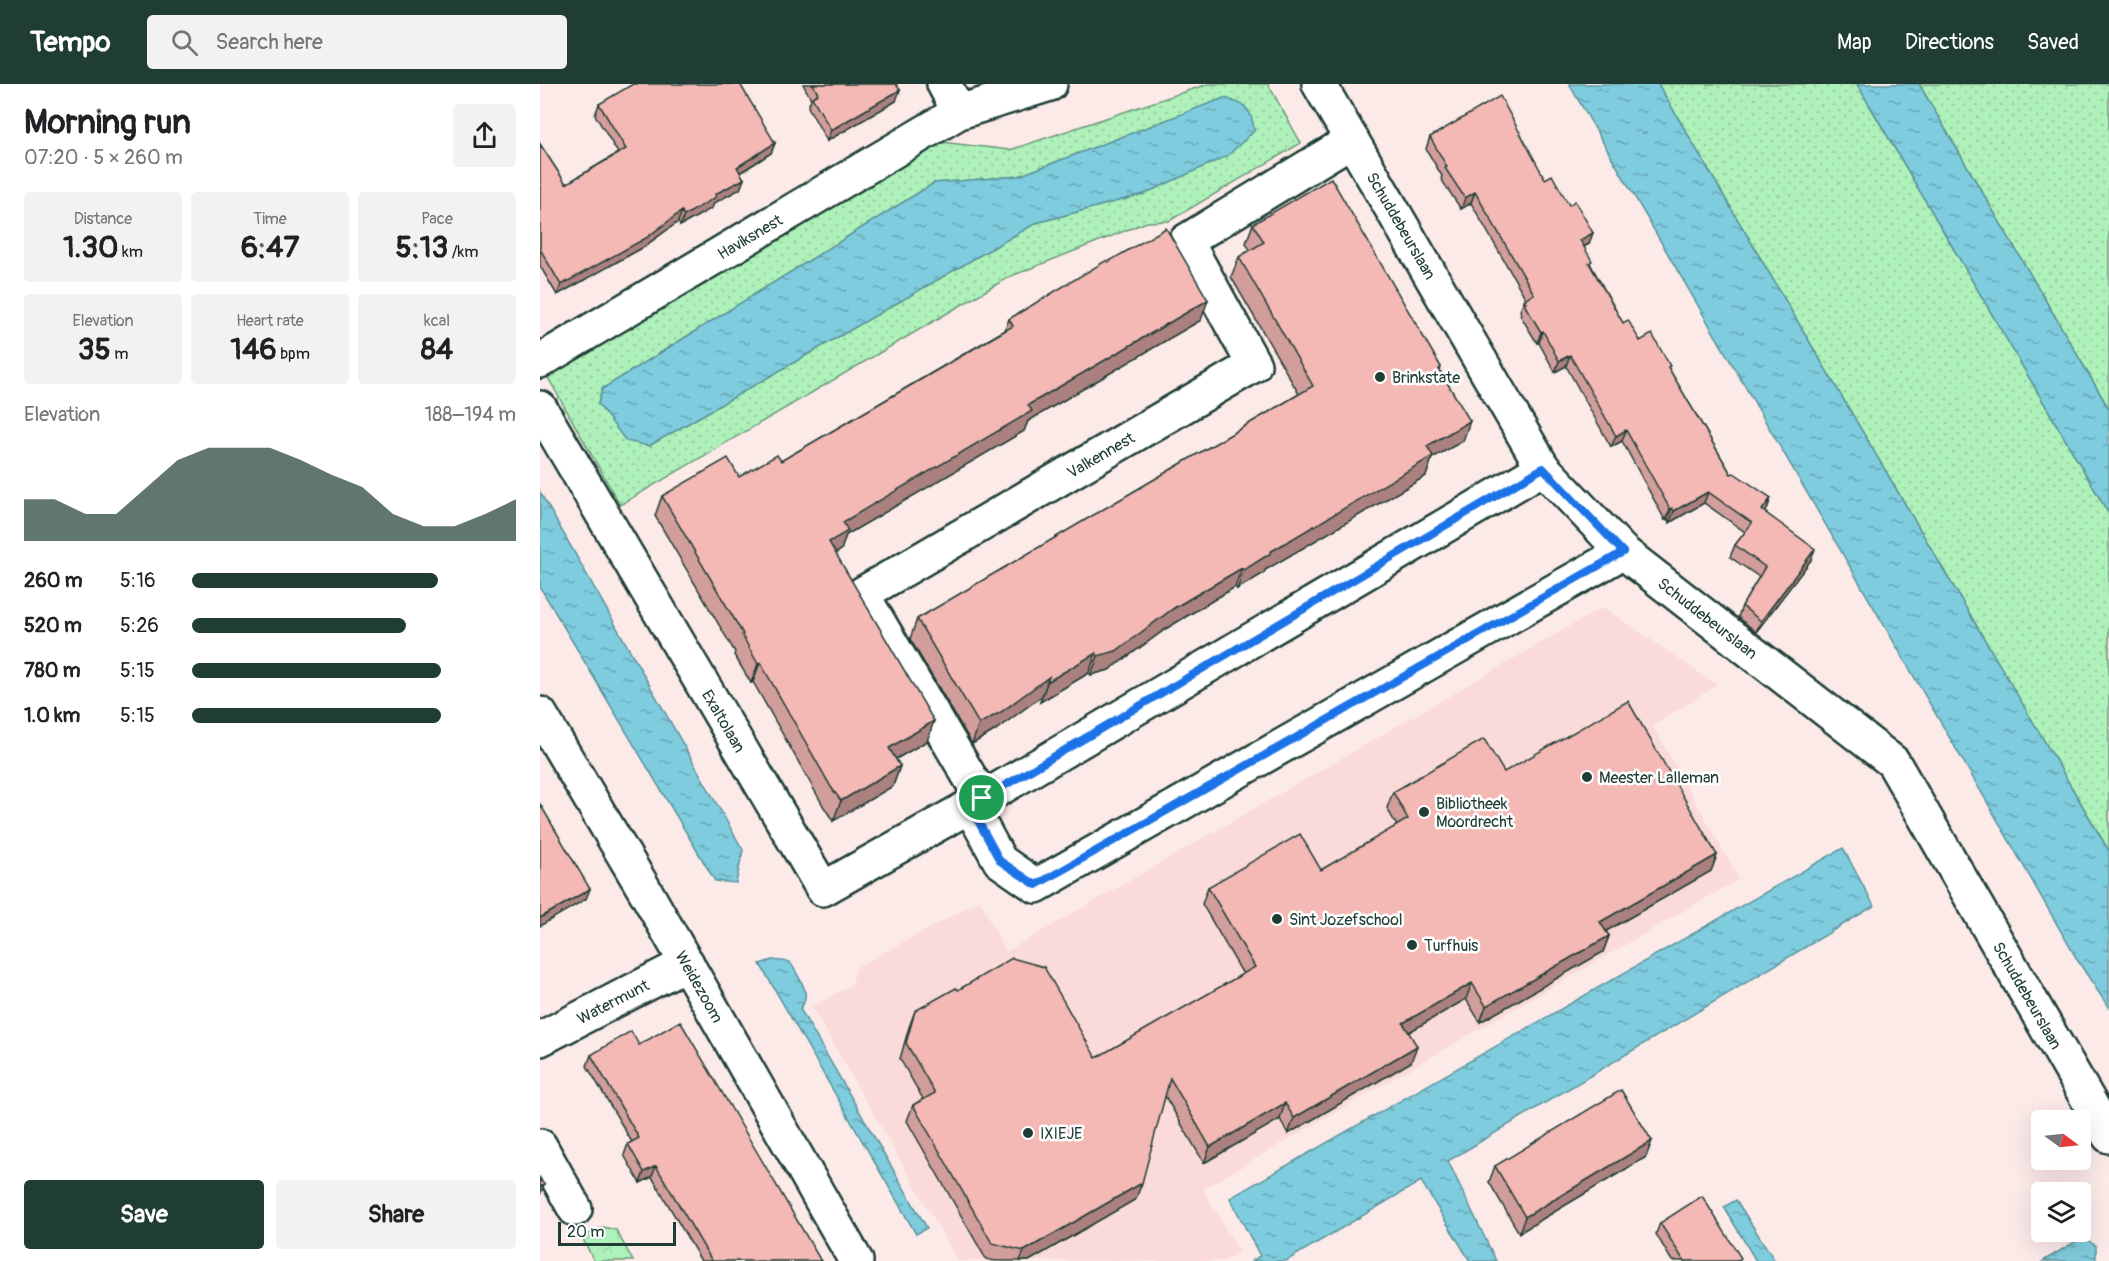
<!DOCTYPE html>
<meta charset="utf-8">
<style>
body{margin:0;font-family:Pangolin,sans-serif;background:#f2f2f2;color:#202124;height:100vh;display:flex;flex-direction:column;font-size:22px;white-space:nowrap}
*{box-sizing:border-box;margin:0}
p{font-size:20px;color:#757577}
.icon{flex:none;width:33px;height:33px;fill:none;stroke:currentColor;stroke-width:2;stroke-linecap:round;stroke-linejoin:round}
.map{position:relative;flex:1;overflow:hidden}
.sheet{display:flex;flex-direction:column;background:#fff;width:540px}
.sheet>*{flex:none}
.needle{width:39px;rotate:105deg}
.buttons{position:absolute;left:1491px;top:1026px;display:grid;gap:12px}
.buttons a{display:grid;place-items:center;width:60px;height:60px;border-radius:6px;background:#fff;box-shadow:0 6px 24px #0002;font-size:30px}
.scale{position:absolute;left:18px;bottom:15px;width:118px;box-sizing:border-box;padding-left:6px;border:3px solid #1f3d34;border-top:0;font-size:16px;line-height:21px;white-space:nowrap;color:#1f3d34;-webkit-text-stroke:4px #fff;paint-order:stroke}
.pin{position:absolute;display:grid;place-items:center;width:51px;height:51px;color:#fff;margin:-26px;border:3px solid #fff;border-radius:50%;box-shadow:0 2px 6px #0007}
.round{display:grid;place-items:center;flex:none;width:63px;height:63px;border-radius:6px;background:#f2f2f2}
.head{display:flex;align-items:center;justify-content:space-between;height:102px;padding:0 24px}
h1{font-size:33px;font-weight:700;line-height:45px}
.figures{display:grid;grid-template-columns:repeat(3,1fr);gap:9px;height:102px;padding:6px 24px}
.figures div{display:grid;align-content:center;border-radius:6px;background:#f2f2f2;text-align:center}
.figures b{font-size:30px;font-weight:700}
.figures small{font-size:16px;font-weight:400}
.figures p{font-size:16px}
.chart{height:168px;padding:12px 24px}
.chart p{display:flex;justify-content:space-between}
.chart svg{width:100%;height:108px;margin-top:6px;fill:#1f3d34;opacity:.7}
.action{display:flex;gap:12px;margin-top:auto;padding:12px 24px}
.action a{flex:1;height:69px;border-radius:6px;background:#1f3d34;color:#fff;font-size:24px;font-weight:700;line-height:69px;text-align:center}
.action a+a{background:#f2f2f2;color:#202124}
ul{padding:0 24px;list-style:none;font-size:20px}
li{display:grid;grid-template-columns:96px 72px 1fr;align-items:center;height:45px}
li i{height:15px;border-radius:8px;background:#1f3d34}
header{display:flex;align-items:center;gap:36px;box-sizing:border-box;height:84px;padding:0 30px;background:#1f3d34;color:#fff}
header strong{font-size:28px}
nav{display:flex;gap:33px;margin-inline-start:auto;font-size:21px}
.search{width:420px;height:54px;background:#f2f2f2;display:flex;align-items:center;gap:15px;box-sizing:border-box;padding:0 21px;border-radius:6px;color:#757577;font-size:22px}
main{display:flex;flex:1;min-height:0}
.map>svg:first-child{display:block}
.built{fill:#fadbd9}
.grass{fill:url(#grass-dots);stroke:#679777;stroke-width:1.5;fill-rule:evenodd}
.forest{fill:url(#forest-crowns);stroke:#679777;stroke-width:1.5}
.water{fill:url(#water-ripples);stroke:#59939a;stroke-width:1.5}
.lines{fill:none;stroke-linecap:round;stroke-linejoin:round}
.minor-casing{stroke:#1f3d34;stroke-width:38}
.minor{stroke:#fff;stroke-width:33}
.wall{fill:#d29e9c;stroke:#1f3d34;stroke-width:1.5}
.shaded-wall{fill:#ab817f;stroke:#1f3d34;stroke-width:1.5}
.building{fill:#f4b8b5;stroke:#1f3d34;stroke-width:1.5}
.route-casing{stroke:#fff;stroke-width:12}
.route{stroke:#1a73e8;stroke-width:8}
.poi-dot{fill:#1f3d34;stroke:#fff;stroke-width:2}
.labels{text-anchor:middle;stroke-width:5;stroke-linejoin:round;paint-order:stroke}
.street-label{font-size:16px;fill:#1f3d34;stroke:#fff}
.poi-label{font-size:16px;fill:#1f3d34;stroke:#fff;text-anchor:start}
</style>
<header>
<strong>Tempo</strong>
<div class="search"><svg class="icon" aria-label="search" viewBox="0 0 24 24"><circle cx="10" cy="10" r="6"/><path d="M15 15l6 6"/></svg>Search here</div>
<nav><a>Map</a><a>Directions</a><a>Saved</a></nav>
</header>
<main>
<section class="sheet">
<div class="head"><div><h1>Morning run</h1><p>07:20 · 5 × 260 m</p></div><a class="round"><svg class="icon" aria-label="share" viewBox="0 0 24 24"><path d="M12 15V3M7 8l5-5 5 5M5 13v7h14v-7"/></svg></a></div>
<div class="figures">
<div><p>Distance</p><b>1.30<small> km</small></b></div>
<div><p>Time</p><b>6:47</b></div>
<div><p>Pace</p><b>5:13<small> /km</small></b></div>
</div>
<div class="figures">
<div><p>Elevation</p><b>35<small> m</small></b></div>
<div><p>Heart rate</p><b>146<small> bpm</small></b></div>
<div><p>kcal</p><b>84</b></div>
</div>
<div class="chart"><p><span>Elevation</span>188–194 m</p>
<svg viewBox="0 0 160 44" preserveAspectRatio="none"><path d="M0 44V27L10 27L20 33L30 33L40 22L50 11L60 6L70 6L80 6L90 11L100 17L110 22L120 33L130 38L140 38L150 33L160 27V44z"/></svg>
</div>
<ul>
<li><b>260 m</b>5:16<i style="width:76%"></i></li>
<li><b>520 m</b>5:26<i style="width:66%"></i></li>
<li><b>780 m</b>5:15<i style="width:77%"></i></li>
<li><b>1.0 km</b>5:15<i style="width:77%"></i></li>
</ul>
<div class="action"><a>Save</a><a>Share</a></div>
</section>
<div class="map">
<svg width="1569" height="1177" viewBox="0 0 1569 1177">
<defs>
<pattern id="grass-dots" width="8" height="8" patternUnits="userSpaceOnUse" patternTransform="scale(1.5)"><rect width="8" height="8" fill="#aff1ba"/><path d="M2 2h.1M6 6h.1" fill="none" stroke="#96d0a0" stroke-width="1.8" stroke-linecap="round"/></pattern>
<pattern id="forest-crowns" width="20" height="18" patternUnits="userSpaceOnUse" patternTransform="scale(1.5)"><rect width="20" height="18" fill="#aff1ba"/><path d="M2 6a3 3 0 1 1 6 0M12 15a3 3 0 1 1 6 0" fill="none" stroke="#96d0a0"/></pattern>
<pattern id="water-ripples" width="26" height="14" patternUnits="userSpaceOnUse" patternTransform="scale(1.5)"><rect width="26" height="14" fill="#7fccde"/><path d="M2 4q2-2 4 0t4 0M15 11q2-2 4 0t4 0" fill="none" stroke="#67a7b5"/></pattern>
</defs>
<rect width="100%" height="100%" fill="#fceae9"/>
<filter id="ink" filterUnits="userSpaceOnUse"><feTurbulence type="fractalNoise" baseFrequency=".0167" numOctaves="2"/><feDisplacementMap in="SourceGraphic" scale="12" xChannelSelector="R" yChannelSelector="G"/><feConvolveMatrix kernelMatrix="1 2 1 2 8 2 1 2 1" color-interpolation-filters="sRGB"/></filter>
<g filter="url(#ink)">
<path class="built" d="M 1063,523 L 1177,601 L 1113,642 L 1199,795 L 663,1105 L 699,1168 L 685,1177 L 418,1177 L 272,923 L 311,901 L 317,883 L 440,817 L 466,868 Z"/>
<g class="grass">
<path d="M 668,0 L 728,0 L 761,59 L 629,137 L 607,138 L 469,193 L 80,421 L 6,290 L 401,58 L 470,66 ZM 684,14 C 703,24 712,24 714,47 L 604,110 L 496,139 L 109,362 L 58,320 L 62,305 L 394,99 L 479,92 Z"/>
<path d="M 1118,0 L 1317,0 L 1569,430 L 1569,767 Z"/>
<path d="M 1379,0 L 1569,0 L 1569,325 Z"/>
</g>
<path class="forest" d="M 63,1143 L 76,1146 L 93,1177 L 54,1177 L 42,1153 Z"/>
<g class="water">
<path d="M 1029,0 L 1118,0 L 1569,767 L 1569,924 L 1538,877 L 1447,718 Z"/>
<path d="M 1317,0 L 1379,0 L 1569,325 L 1569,430 Z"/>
<path d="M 684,14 C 705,19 712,25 714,47 L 687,72 L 604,110 L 496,139 L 109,362 L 86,357 L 58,320 L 62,305 L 394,99 L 479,92 Z"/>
<path d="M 0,408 L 203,766 L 196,799 L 175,797 L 0,503 Z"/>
<path d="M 1303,764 L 1334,822 L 908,1077 L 956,1177 L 930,1177 L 881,1097 L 746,1177 L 712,1177 L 720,1172 L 690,1114 Z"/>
<path d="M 232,876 L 250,878 C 259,894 273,910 260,925 L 387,1144 L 376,1150 L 220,880 Z"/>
<path d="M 1196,1116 L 1235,1177 L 1216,1177 L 1184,1123 Z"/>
<path d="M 1543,1153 L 1556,1162 L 1556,1177 L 1503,1177 Z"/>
</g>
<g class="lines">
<g class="minor-casing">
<g id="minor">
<path d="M 404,0 L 419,28 L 510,0"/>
<path id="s1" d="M 779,0 L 1003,384 L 1083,468 L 1353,678 L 1569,1052"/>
<path id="s2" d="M 0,277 L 419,28"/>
<path id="s3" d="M 0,324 L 283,805 L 430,722 L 1003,384"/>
<path id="s4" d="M 0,630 L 107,810 L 316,1177"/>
<path id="s5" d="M 442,714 L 322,510 L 714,281 L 646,157 L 812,56"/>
<path d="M 430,722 L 460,777 L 496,802 L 1083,468"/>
<path id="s6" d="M 0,955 L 147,879"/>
<path d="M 0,1062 L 35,1125"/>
</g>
</g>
<use href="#minor" class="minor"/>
</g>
<g class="wall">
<path d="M 263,0 L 356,0 L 356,17 L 287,57 L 268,23 L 271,15 Z"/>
<path d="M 59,20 L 235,59 L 231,69 L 200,89 L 204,95 L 200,105 L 174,119 L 172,124 L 140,142 L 138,138 L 102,164 L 17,211 L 0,182 L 0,60 L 26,100 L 78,69 L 55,31 Z"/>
<path d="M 890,53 L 1005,95 L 1049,160 L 1044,163 L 1051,181 L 1083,239 L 1129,285 L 1191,390 L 1231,414 L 1225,428 L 1271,476 L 1216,548 L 1198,533 L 1202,522 L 1219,493 L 1190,473 L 1195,461 L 1205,448 L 1164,419 L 1129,439 L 1128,435 L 1125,436 L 1082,357 L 1071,363 L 1026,282 L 1015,288 L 999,259 L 997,259 L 980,231 L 981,229 L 980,227 L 984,216 L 986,215 L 931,119 L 921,125 L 901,95 L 902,92 L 886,65 Z"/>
<path d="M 713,140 L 901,283 L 900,287 L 923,357 L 892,374 L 886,392 L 725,486 L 724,489 L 697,505 L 695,503 L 627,544 L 569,586 L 551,591 L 549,589 L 500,618 L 502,612 L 454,647 L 432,660 L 370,555 L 377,535 L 759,310 L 691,193 L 699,173 L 710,166 L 706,159 Z"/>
<path d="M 568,178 L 661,236 L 488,337 L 484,347 L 306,451 L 301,466 L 295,469 L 387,657 L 356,675 L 360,682 L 353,702 L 293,737 L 284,723 L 213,598 L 211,599 L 194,571 L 195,568 L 115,432 L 122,412 L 199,393 L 241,377 L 465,246 L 469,235 Z"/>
<path d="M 964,688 L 1177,771 L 1171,787 L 1066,847 L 1069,852 L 1063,868 L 940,938 L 926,915 L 869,948 L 871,978 L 748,1050 L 740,1035 L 664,1079 L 625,1012 L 596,1115 L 489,1177 L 455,1177 L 446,1175 L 367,1037 L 373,1021 L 383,1015 L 360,975 L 369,943 L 375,927 L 418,906 L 556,974 L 703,890 L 662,820 L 668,803 L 781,786 L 857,742 L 847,724 L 853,708 Z"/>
<path d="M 99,961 L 281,1177 L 161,1177 L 112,1093 L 100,1099 L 84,1071 L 88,1060 L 92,1058 L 47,982 L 51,971 Z"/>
<path d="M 1106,1073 L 979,1149 L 949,1098 L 955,1082 Z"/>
<path d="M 1120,1139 L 1201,1177 L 1132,1177 L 1116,1150 Z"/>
</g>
<g class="shaded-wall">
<path d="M 360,6 L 356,17 L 287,57 L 291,46 Z"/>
<path d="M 235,59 L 231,69 L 193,93 L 197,83 Z"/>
<path d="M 204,95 L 200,105 L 174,119 L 172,124 L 140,142 L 144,132 L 175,110 Z"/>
<path d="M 935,108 L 931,119 L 921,125 L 925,114 Z"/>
<path d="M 142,127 L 138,138 L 102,164 L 17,211 L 21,201 Z"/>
<path d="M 1053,149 L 1049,160 L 1036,167 L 1040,156 Z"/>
<path d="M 668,216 L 661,236 L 488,337 L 484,347 L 306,451 L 301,466 L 281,478 L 289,458 L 303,438 L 488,321 Z"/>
<path d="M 1003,247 L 999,259 L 997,259 L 1001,248 Z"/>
<path d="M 1030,271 L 1026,282 L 1015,288 L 1019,277 Z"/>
<path d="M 930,337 L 923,357 L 892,374 L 886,392 L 725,486 L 724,489 L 697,505 L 704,486 L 887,362 Z"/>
<path d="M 1086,346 L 1082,357 L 1071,363 L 1076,352 Z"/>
<path d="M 1168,408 L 1164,419 L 1129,439 L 1134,427 Z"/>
<path d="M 1231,414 L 1227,426 L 1218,437 L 1222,426 Z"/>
<path d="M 1132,424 L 1128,435 L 1125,436 L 1130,425 Z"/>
<path d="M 1275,465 L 1271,476 L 1216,548 L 1221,537 Z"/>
<path d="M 702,484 L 695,503 L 627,544 L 569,586 L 551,591 L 558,572 L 634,524 Z"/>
<path d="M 556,569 L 549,589 L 500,618 L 507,598 Z"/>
<path d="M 220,578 L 213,598 L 211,599 L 218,580 Z"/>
<path d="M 509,593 L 502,612 L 454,647 L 432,660 L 439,640 Z"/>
<path d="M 394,637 L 387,657 L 342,683 L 349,664 Z"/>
<path d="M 360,682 L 353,702 L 293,737 L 301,717 Z"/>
<path d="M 1177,771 L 1171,787 L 1054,854 L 1060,838 Z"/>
<path d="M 50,805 L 46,815 L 0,842 L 0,834 Z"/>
<path d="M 1069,852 L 1063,868 L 940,938 L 946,922 Z"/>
<path d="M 932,899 L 926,915 L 857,955 L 863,939 Z"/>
<path d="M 877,962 L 871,978 L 748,1050 L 754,1034 Z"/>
<path d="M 745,1019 L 740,1035 L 664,1079 L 670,1063 Z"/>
<path d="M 1112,1057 L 1106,1073 L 979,1149 L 985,1133 Z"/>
<path d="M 116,1082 L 112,1093 L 100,1099 L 104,1088 Z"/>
<path d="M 602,1099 L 596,1115 L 489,1177 L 480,1177 L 484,1167 Z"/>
<path d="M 4,1101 L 0,1111 L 0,1103 Z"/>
</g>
<g class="building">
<path d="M 93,0 L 200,0 L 235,59 L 197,83 L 204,95 L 175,110 L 176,113 L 144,132 L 142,127 L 106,154 L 21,201 L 0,165 L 0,60 L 26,100 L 86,65 L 59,20 Z"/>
<path d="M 273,0 L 356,0 L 360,6 L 291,46 L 272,13 L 278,10 Z"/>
<path d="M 960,12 L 1005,95 L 1012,91 L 1029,121 L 1035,117 L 1053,149 L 1040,156 L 1052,177 L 1049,179 L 1083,239 L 1088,236 L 1100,257 L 1112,250 L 1130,282 L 1128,283 L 1191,390 L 1194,389 L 1231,414 L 1222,426 L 1275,465 L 1221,537 L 1202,522 L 1225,483 L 1195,461 L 1212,439 L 1168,408 L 1134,427 L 1132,424 L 1130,425 L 1086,346 L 1076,352 L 1030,271 L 1019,277 L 1003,247 L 1001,248 L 984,220 L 986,219 L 984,216 L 994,210 L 935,108 L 925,114 L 905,84 L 907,83 L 890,53 Z"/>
<path d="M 791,94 L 901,283 L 899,285 L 930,337 L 887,362 L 893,372 L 730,468 L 731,469 L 704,486 L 702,484 L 634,524 L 576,567 L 558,572 L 556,569 L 507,598 L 509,593 L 461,628 L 439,640 L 377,535 L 773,302 L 699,173 L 724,158 L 713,140 Z"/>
<path d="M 626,144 L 668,216 L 488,321 L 492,327 L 303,438 L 308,447 L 289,458 L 394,637 L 349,664 L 360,682 L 301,717 L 291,703 L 220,578 L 218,580 L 202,551 L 203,550 L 122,412 L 188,374 L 199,393 L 237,371 L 241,377 L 473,242 L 469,235 L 567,176 L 568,178 Z"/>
<path d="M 1088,617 L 1177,771 L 1060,838 L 1069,852 L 946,922 L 932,899 L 863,939 L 877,962 L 754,1034 L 745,1019 L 670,1063 L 630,994 L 602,1099 L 484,1167 L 452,1159 L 373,1021 L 395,1009 L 366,959 L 375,927 L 416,904 L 418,906 L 472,874 L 504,883 L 556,974 L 715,883 L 668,803 L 760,750 L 781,786 L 868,735 L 853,708 L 944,655 L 964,688 Z"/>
<path d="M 0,720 L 50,805 L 0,834 Z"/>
<path d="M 140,937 L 281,1177 L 172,1177 L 116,1082 L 104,1088 L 88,1060 L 99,1054 L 51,971 L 91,947 L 99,961 Z"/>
<path d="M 1081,1006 L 1112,1057 L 985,1133 L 955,1082 Z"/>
<path d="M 0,1094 L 4,1101 L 0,1103 Z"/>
<path d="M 1162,1112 L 1201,1174 L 1197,1177 L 1144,1177 L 1120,1139 Z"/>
</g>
</g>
<g class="lines" filter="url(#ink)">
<g class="route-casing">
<path id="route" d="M 1003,384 L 1083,468 L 496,801 L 460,777 L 430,722 Z"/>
</g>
<use href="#route" class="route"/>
</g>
<g class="poi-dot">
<circle cx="840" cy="293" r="6"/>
<circle cx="1047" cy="693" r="6"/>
<circle cx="884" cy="728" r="6"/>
<circle cx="737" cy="835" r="6"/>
<circle cx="872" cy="861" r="6"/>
<circle cx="488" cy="1049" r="6"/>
</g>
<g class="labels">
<g class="street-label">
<text dy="6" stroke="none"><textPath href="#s1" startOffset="164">Schuddebeurslaan</textPath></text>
<text dy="6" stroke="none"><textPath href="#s2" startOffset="244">Haviksnest</textPath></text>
<text dy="6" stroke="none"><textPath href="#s5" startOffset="513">Valkennest</textPath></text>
<text dy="6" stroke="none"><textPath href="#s1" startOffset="668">Schuddebeurslaan</textPath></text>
<text dy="6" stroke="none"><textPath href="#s3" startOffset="363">Exaltolaan</textPath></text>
<text dy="6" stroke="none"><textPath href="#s4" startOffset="316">Weidezoom</textPath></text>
<text dy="6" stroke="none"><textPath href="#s1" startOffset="1172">Schuddebeurslaan</textPath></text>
<text dy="6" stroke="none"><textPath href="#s6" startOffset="82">Watermunt</textPath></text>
</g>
<g class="poi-label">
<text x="852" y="299">Brinkstate</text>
<text x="1059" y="699">Meester Lalleman</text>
<text x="896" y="725">Bibliotheek<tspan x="896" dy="18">Moordrecht</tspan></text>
<text x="749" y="841">Sint Jozefschool</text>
<text x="884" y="867">Turfhuis</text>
<text x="500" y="1055">IXIEJE</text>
</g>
</g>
</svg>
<div class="buttons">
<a><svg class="needle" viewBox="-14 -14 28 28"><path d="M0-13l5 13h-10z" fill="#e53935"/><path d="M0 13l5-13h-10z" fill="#757577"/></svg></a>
<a><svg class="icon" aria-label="layers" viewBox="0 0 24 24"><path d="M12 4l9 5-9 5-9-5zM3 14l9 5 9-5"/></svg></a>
</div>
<div class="scale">20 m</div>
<div class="pin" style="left:442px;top:714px;background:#1e9e55"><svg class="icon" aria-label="arrive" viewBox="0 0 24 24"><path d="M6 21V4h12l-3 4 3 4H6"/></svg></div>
</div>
</main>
